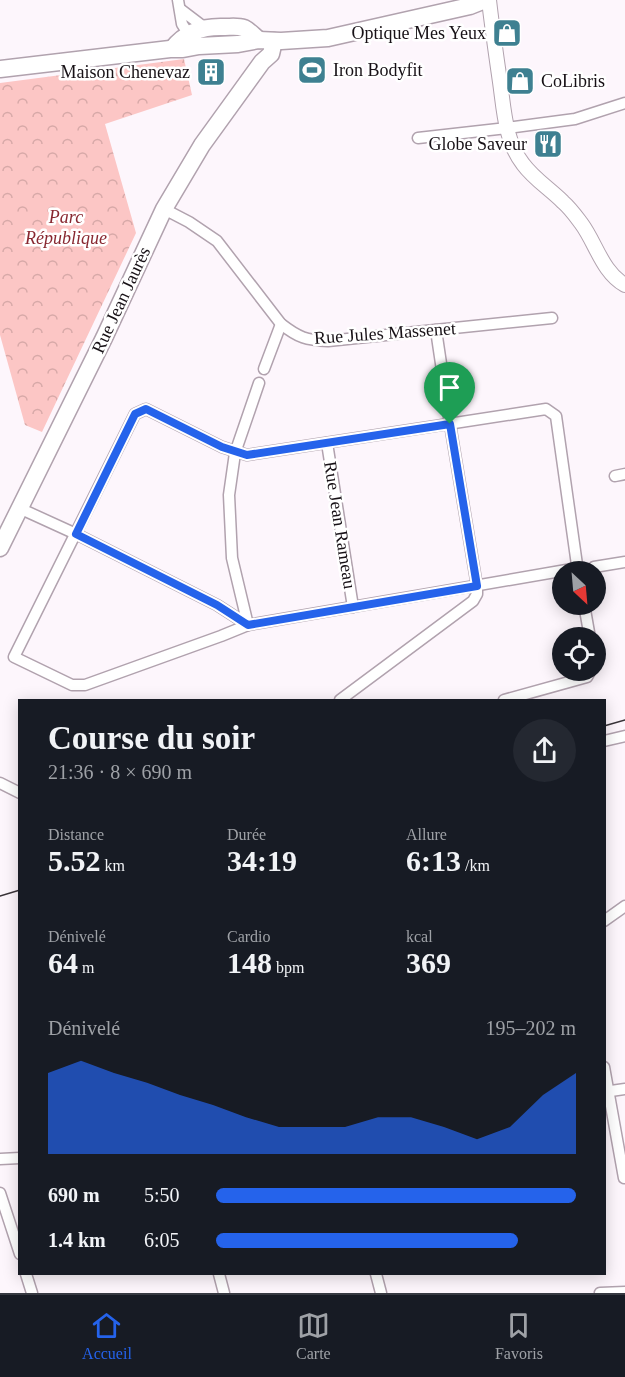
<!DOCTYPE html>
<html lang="fr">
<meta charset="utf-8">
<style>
body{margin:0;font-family:Georgia,serif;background:#242831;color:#f1f3f6;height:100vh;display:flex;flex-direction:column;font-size:22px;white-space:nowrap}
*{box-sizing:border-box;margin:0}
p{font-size:20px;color:#9ea1a6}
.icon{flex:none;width:33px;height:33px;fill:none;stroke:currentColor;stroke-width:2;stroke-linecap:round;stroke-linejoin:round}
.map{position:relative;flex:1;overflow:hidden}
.details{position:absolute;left:18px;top:699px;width:588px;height:576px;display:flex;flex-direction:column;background:#171b24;border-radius:0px;box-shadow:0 3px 15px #0003}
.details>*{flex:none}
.needle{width:39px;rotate:154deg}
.buttons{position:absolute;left:552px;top:561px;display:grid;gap:12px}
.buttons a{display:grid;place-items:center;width:54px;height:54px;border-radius:50%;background:#171b24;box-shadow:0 3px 15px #0003;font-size:30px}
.pin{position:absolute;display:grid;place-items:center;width:51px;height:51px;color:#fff;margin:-62px -26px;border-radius:50% 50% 50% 0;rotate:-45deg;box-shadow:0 0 6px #0007}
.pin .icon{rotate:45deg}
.round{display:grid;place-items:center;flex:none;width:63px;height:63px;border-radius:32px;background:#242831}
.head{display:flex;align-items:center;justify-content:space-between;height:102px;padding:0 30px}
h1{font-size:33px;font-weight:700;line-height:45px}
.stats{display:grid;grid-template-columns:repeat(3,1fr);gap:9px;height:102px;padding:6px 30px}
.stats div{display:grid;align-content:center}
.stats b{font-size:30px;font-weight:700}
.stats small{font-size:16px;font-weight:400}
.stats p{font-size:16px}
.chart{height:168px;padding:12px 30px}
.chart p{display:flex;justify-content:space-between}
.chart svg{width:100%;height:108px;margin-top:6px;fill:#2563eb;opacity:.7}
ul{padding:0 30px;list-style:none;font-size:20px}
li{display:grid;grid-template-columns:96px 72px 1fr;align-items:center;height:45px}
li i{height:15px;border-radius:8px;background:#2563eb}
.tabs{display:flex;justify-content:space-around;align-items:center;height:84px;border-top:2px solid #363941;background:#171b24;font-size:16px;color:#9ea1a6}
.tabs a{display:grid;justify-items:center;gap:3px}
.tabs .selected{color:#2563eb}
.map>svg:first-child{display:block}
.park{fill:url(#park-crowns)}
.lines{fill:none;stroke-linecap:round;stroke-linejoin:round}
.minor-casing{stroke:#b1a2ae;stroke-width:13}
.tertiary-casing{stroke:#b1a2ae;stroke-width:16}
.secondary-casing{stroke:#b1a2ae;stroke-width:19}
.minor{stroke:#fff;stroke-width:10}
.tertiary{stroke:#fff;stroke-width:14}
.secondary{stroke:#fff;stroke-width:16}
.tram{stroke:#393338;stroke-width:1.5}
.route-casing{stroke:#fff;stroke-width:12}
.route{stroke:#2563eb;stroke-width:8}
.labels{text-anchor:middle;stroke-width:5;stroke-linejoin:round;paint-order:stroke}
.poi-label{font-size:18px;fill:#171116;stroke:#fff;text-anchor:end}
.park-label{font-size:18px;font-style:italic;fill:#882831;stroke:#fff}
.street-label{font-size:18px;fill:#171116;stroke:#fff}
</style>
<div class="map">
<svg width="625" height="1293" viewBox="0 0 625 1293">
<defs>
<pattern id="park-crowns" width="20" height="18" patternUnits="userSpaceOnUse" patternTransform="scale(1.5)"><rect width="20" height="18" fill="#fcc6c5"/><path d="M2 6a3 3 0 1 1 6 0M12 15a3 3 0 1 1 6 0" fill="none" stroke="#d7a9a8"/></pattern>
</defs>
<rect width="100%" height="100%" fill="#fdf6fc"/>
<path class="park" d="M 184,59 L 192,95 L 105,124 L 136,233 L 42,432 L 25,425 L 0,335 L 0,83 Z"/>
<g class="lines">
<g class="minor-casing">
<g id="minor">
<path d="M 178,0 L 182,24 L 191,38"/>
<path d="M 180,9 L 205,28"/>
<path d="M 418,138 L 507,128 L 575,119 L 625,103"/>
<path d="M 164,209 L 189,222 L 217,241 L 281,324 C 299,338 306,340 328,341 L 552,318"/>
<path d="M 264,369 L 281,324"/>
<path d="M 327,443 L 353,607"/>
<path d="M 615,476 L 625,474"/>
<path d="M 19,508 L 76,534 L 217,605 L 248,625"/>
<path d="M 594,567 L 625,562"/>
<path d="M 578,568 L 248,625 L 221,636 L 85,685 L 72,685 L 14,657 L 135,414 L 146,409 L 222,447 L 247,455 L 546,409 L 556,416 L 578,572"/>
<path d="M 584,604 L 590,638"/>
<path d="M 248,625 L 232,558 L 229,495 L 235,453 L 259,383"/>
<path d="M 340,700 L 473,601 L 477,594 L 477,586 L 450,424 L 436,330"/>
<path d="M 504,700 L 587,677 L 591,670"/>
<path d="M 604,741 L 625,736"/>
<path d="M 0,783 L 20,793"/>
<path d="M 604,921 L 625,906"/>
<path d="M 604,1067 L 624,1178"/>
<path d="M 604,1092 L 625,1089"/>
<path d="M 0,1159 L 20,1158"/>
<path d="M 0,1193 L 20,1254"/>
<path d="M 26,1274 L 32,1293"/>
<path d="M 219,1274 L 224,1293"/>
<path d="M 376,1274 L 381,1293"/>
<path d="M 600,1293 L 625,1292"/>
</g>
</g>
<g class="tertiary-casing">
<path id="tertiary" d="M 489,0 C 492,27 496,54 500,82 C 504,110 505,141 523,164 C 534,179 550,189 563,202 C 570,208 575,215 581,223 C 596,243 602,272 625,285"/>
</g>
<g class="secondary-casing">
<g id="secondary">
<path d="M 173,48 C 186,31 204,26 225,27 C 231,27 238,26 244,28 C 250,31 254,36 259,40"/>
<path d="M 0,69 L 170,49 L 183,49 L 199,46 L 238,44 L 259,40 L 281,41 L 328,38 L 470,6 L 485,0"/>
<path d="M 0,548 L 104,338 L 164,209 L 202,145 L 262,62 L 271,54 L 274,41"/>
</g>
</g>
<use href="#minor" class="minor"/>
<use href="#tertiary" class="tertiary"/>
<use href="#secondary" class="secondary"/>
<g class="tram">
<path d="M 604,726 L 625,720"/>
<path d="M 0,896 L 20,890"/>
</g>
</g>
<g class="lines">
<g class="route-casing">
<path id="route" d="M 146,409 L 222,447 L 247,455 L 450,424 L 477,586 L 248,625 L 217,605 L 76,534 L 135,414 Z"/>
</g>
<use href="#route" class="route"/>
</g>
<defs>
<g id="shop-square" transform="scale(1.5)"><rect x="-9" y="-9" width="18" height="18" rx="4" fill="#3e8091" stroke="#fff"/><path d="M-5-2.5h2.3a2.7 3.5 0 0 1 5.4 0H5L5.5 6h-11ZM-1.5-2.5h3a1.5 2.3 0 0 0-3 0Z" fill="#fff"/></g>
<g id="stadium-square" transform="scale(1.5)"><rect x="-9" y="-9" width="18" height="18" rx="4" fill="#3e8091" stroke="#fff"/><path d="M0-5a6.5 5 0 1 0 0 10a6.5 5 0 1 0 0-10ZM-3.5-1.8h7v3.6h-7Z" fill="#fff"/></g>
<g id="building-square" transform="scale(1.5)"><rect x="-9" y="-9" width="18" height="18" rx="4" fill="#3e8091" stroke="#fff"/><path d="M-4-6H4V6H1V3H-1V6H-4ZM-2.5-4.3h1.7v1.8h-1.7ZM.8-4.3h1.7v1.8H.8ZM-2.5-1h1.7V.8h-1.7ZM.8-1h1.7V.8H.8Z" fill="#fff"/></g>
<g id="restaurant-square" transform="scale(1.5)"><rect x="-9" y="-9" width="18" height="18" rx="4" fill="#3e8091" stroke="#fff"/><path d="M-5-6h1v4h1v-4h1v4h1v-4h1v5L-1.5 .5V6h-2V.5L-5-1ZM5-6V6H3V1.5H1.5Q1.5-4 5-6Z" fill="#fff"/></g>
</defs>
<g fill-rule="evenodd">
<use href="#shop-square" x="507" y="33"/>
<use href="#stadium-square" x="312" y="70"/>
<use href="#building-square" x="211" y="72"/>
<use href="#shop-square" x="520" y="81"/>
<use href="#restaurant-square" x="548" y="144"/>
</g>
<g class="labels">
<g class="poi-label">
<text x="486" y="39">Optique Mes Yeux</text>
<text x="333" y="76" text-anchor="start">Iron Bodyfit</text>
<text x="190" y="78">Maison Chenevaz</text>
<text x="541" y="87" text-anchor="start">CoLibris</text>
<text x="527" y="150">Globe Saveur</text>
</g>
<g class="park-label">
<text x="66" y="223">Parc<tspan x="66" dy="21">République</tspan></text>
</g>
<g class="street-label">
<text transform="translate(121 300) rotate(-65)" y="6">Rue Jean Jaurès</text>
<text transform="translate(385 333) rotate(-4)" y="6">Rue Jules Massenet</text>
<text transform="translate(340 525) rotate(81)" y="6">Rue Jean Rameau</text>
</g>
</g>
</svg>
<div class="buttons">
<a><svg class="needle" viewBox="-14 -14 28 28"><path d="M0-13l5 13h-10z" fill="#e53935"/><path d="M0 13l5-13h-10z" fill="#9ea1a6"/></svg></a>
<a><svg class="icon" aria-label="locate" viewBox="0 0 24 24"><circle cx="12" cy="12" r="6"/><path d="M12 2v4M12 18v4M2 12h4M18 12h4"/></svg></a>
</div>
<div class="pin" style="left:450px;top:424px;background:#1e9e55"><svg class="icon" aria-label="arrive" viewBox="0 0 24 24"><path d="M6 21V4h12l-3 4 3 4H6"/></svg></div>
<section class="details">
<div class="head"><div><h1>Course du soir</h1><p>21:36 · 8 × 690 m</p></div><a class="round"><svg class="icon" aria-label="share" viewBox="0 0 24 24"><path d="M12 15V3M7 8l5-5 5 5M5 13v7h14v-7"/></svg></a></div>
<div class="stats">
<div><p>Distance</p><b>5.52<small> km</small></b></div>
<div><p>Durée</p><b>34:19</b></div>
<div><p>Allure</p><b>6:13<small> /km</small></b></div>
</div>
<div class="stats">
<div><p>Dénivelé</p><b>64<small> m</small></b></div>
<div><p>Cardio</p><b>148<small> bpm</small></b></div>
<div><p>kcal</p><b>369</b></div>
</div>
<div class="chart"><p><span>Dénivelé</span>195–202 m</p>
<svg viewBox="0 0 160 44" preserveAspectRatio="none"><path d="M0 44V11L10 6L20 11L30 15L40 20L50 24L60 29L70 33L80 33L90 33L100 29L110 29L120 33L130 38L140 33L150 20L160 11V44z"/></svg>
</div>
<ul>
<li><b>690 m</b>5:50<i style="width:100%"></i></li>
<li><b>1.4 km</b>6:05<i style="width:84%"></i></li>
</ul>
</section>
</div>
<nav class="tabs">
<a class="selected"><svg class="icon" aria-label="home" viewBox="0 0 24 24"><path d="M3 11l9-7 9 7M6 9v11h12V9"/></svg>Accueil</a>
<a><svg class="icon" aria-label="map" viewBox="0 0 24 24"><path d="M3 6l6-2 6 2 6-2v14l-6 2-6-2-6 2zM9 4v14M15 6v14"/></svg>Carte</a>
<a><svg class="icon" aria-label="saved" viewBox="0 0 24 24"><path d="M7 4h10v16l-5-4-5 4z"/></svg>Favoris</a>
</nav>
